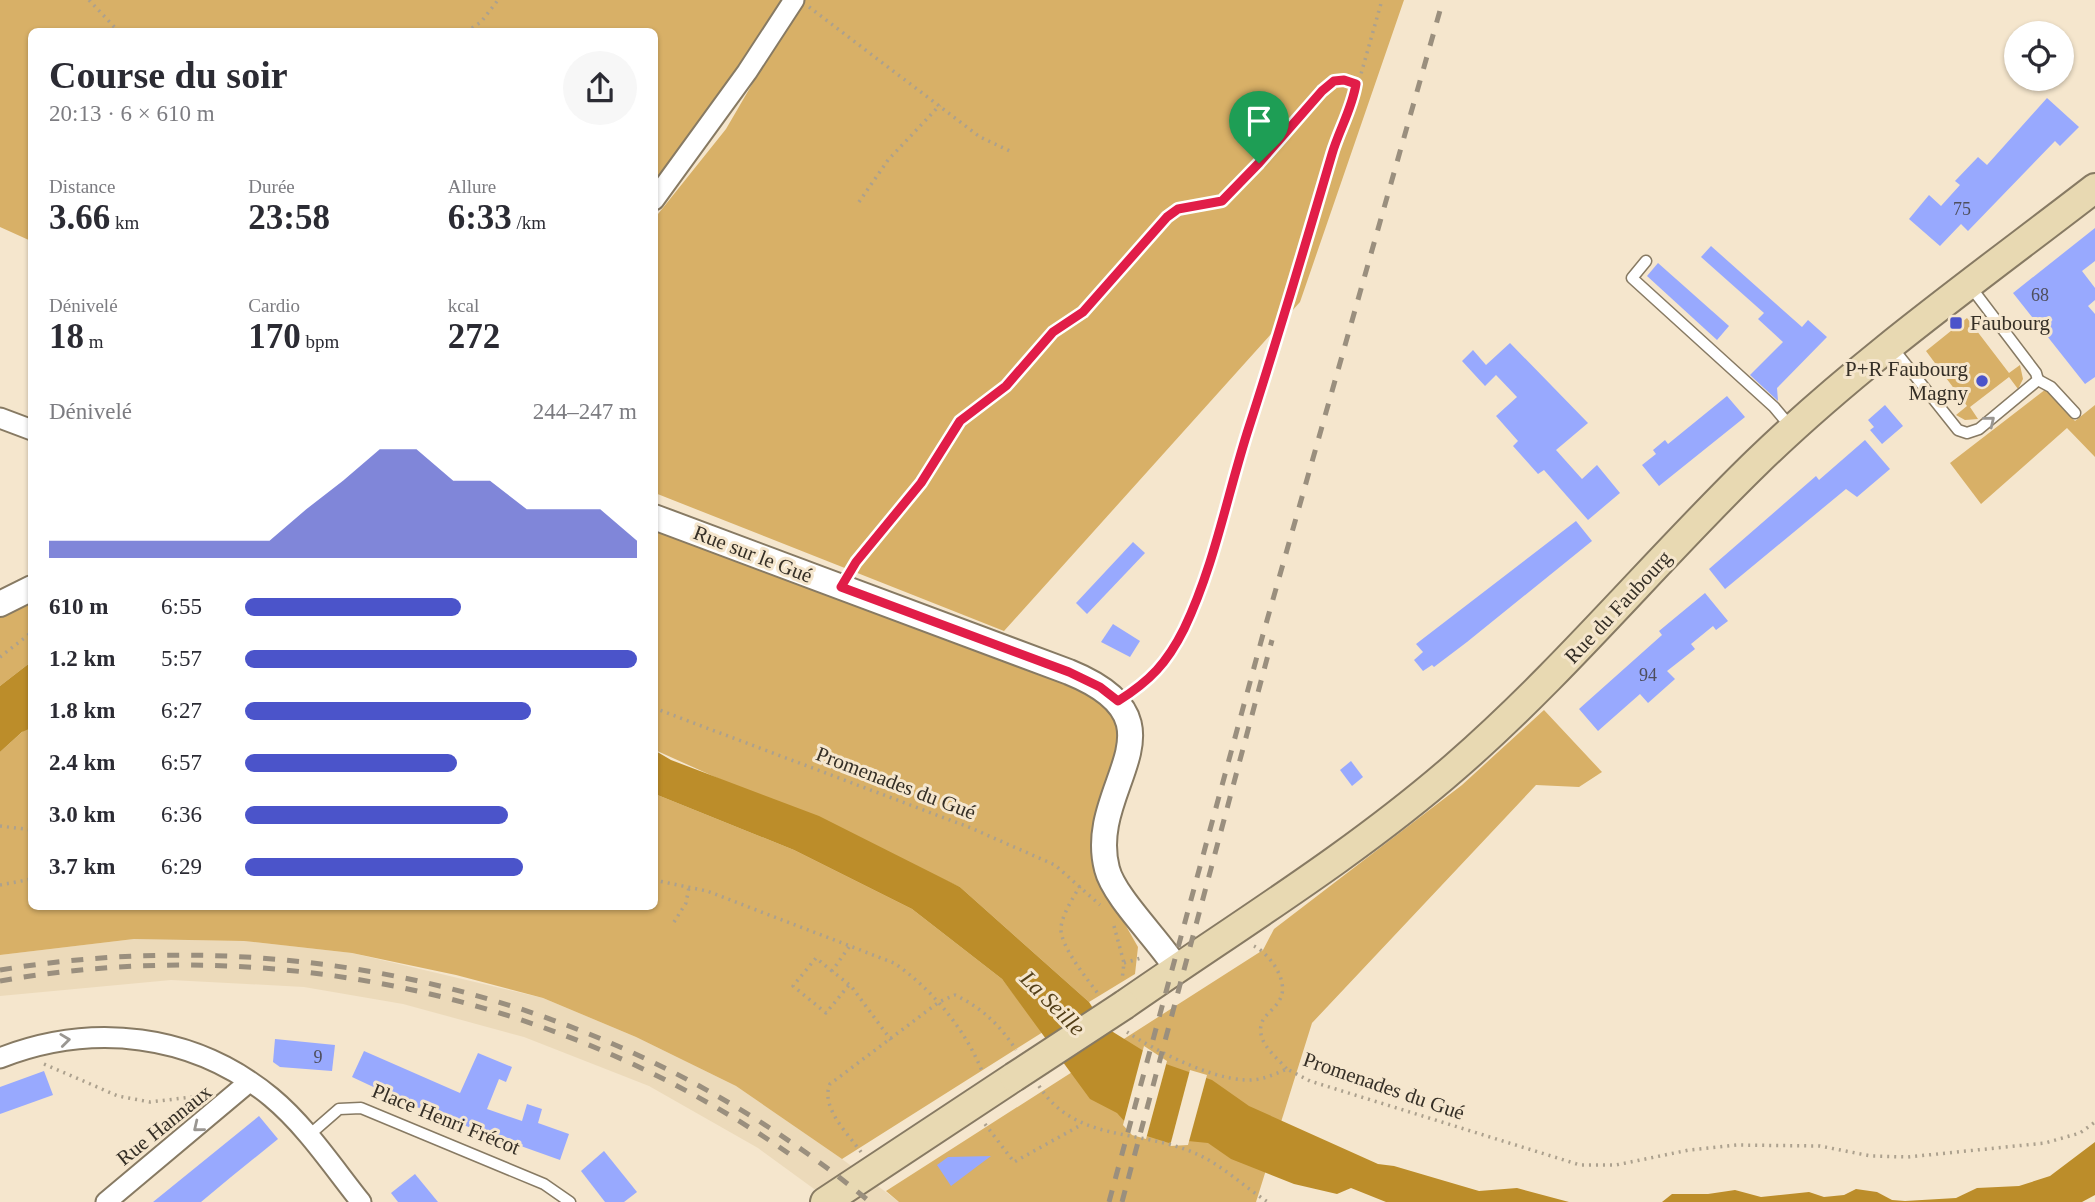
<!DOCTYPE html>
<html lang="fr">
<meta charset="utf-8">
<style>
body{margin:0;font-family:"Times New Roman",serif;background:#f7f7f7;color:#2b2b33;height:100vh;display:flex;flex-direction:column;font-size:26px;white-space:nowrap}
*{box-sizing:border-box;margin:0}
p{font-size:23px;color:#7c7c81}
.icon{flex:none;width:38px;height:38px;fill:none;stroke:currentColor;stroke-width:2;stroke-linecap:round;stroke-linejoin:round}
.map{position:relative;flex:1;overflow:hidden}
.details{position:absolute;left:28px;top:28px;width:630px;height:882px;display:flex;flex-direction:column;background:#fff;border-radius:10px;box-shadow:0 2px 5px #0004}
.details>*{flex:none}
.fabs{position:absolute;left:2004px;top:21px;display:grid;gap:14px}
.fabs a{display:grid;place-items:center;width:70px;height:70px;border-radius:50%;background:#fff;box-shadow:0 2px 5px #0004;font-size:35px}
.pin{position:absolute;display:grid;place-items:center;width:60px;height:60px;color:#fff;margin:-72px -30px;border-radius:50% 50% 50% 0;rotate:-45deg;box-shadow:0 0 7px #0007}
.pin .icon{rotate:45deg}
.round{display:grid;place-items:center;flex:none;width:74px;height:74px;border-radius:37px;background:#f7f7f7}
.headline{display:flex;align-items:center;justify-content:space-between;height:119px;padding:0 21px}
h1{font-size:38px;font-weight:600;line-height:52px}
.metrics{display:grid;grid-template-columns:repeat(3,1fr);gap:10px;height:119px;padding:7px 21px}
.metrics div{display:grid;align-content:center}
.metrics b{font-size:35px;font-weight:600}
.metrics small{font-size:19px;font-weight:400}
.metrics p{font-size:19px}
.chart{height:196px;padding:14px 21px}
.chart p{display:flex;justify-content:space-between}
.chart svg{width:100%;height:126px;margin-top:7px;fill:#4b54ca;opacity:.7}
ul{padding:0 21px;list-style:none;font-size:23px}
li{display:grid;grid-template-columns:112px 84px 1fr;align-items:center;height:52px}
li i{height:18px;border-radius:9px;background:#4b54ca}
.map>svg:first-child{display:block}
.built{fill:#ecdaba}
.green{fill:#d8b067}
.water{fill:#bc8d2a}
.pier{fill:#f5e6cd}
.building{fill:#98a9fe}
.lines{fill:none;stroke-linecap:round;stroke-linejoin:round}
.service-casing{stroke:#877a63;stroke-width:13}
.minor-casing{stroke:#877a63;stroke-width:23}
.tertiary-casing{stroke:#877a63;stroke-width:28}
.secondary-casing{stroke:#877a63;stroke-width:32}
.path{stroke:#aca18e;stroke-width:3.5;stroke-dasharray:2 5;stroke-linecap:butt}
.service{stroke:#fff;stroke-width:10}
.minor{stroke:#fff;stroke-width:19}
.tertiary{stroke:#fff;stroke-width:24}
.secondary{stroke:#e8d9b2;stroke-width:28}
.rail{stroke:#9a8f7e;stroke-width:5;stroke-dasharray:12 12;stroke-linecap:butt}
.secondary-bridge-casing{stroke:#877a63;stroke-width:32;stroke-linecap:butt}
.secondary-bridge{stroke:#e8d9b2;stroke-width:28}
.oneway{stroke:#9a9792}
.route-casing{stroke:#fff;stroke-width:14}
.route{stroke:#e11d48;stroke-width:9}
.poi-dot{fill:#4b54ca;stroke:#f5e6cd;stroke-width:2.5}
.labels{text-anchor:middle;stroke-width:6;stroke-linejoin:round;paint-order:stroke}
.number-label{font-size:18px;fill:#4e4e5c}
.poi-label{font-size:21px;fill:#352f26;stroke:#f5e6cd;text-anchor:start}
.street-label{font-size:21px;fill:#352f26;stroke:#f5e6cd}
.water-label{font-size:23px;font-style:italic;fill:#533f18;stroke:#f5e6cd}
</style>
<div class="map">
<svg width="2095" height="1202" viewBox="0 0 2095 1202">
<rect width="100%" height="100%" fill="#f5e6cd"/>
<path class="built" d="M 134,939 L 244,941 L 352,953 L 543,998 L 636,1037 L 736,1086 L 842,1159 L 899,1202 L 832,1202 L 758,1148 L 649,1086 L 524,1037 L 403,1004 L 304,987 L 171,980 L 0,996 L 0,955 Z"/>
<g class="green">
<path d="M 0,0 L 782,0 L 742,65 L 655,186 L 654,32 L 32,32 L 31,241 L 0,227 Z"/>
<path d="M 801,0 L 1404,0 L 1300,302 L 1004,631 L 655,493 L 654,219 L 726,129 Z"/>
<path d="M 1967,318 L 2009,373 L 2020,365 L 2023,379 L 2018,389 L 2009,377 L 1970,407 L 1978,419 L 1965,420 L 1956,415 L 1967,406 L 1926,351 Z"/>
<path d="M 2046,389 L 2075,421 L 2095,405 L 2095,457 L 2067,428 L 1981,504 L 1950,463 Z"/>
<path d="M 655,521 L 1096,694 L 1115,712 L 1122,740 L 1094,838 L 1118,912 L 1138,947 L 1135,974 L 1089,1002 L 960,887 L 655,750 Z"/>
<path d="M 31,601 L 31,662 L 0,686 L 0,618 Z"/>
<path d="M 1544,710 L 1602,772 L 1579,787 L 1536,785 L 1312,1023 L 1256,1202 L 899,1202 L 886,1191 L 1263,950 L 1274,929 L 1462,785 Z"/>
<path d="M 31,724 L 32,906 L 654,906 L 655,794 L 794,850 L 912,909 L 1002,979 L 1043,1032 L 842,1159 L 736,1086 L 636,1037 L 543,998 L 456,975 L 352,953 L 244,941 L 134,939 L 0,955 L 0,752 Z"/>
</g>
<g class="water">
<path d="M 31,662 L 31,728 L 22,732 L 0,752 L 0,686 Z"/>
<path d="M 654,750 L 671,760 L 819,816 L 960,887 L 1089,1002 L 1105,1027 L 1163,1063 L 1212,1080 L 1249,1106 L 1378,1164 L 1394,1166 L 1479,1191 L 1517,1188 L 1569,1202 L 1386,1202 L 1351,1188 L 1337,1194 L 1294,1184 L 1231,1159 L 1208,1143 L 1178,1140 L 1169,1143 L 1134,1132 L 1117,1113 L 1090,1099 L 1002,979 L 912,909 L 794,850 L 655,794 Z"/>
<path d="M 2095,1142 L 2095,1195 L 2082,1202 L 1662,1202 L 1672,1194 L 1708,1194 L 1735,1190 L 1761,1197 L 1809,1192 L 1824,1197 L 1844,1195 L 1856,1189 L 1877,1192 L 1892,1200 L 1905,1201 L 1956,1198 L 1977,1188 L 2019,1186 L 2050,1176 Z"/>
</g>
<g class="pier">
<path d="M 1144,1046 L 1167,1061 L 1146,1139 L 1132,1135 L 1123,1125 Z"/>
<path d="M 1190,1070 L 1207,1075 L 1188,1145 L 1170,1146 Z"/>
</g>
<g class="building">
<path d="M 2047,98 L 2079,127 L 2060,146 L 2055,141 L 1968,231 L 1961,224 L 1940,246 L 1909,219 L 1929,195 L 1941,206 L 1960,185 L 1955,181 L 1978,157 L 1987,165 Z"/>
<path d="M 2095,228 L 2095,261 L 2082,271 L 2095,288 L 2095,300 L 2088,306 L 2095,314 L 2095,377 L 2085,384 L 2013,293 Z"/>
<path d="M 1711,246 L 1802,327 L 1808,320 L 1827,337 L 1777,388 L 1778,401 L 1750,375 L 1783,342 L 1758,319 L 1764,313 L 1701,257 Z"/>
<path d="M 1658,263 L 1729,326 L 1717,340 L 1647,276 Z"/>
<path d="M 1510,343 L 1588,423 L 1556,450 L 1582,479 L 1597,465 L 1620,493 L 1588,520 L 1544,470 L 1538,474 L 1513,446 L 1518,441 L 1496,416 L 1517,397 L 1496,375 L 1485,386 L 1462,361 L 1473,350 L 1486,365 Z"/>
<path d="M 1727,396 L 1745,417 L 1659,486 L 1642,465 L 1656,454 L 1653,450 L 1665,440 L 1668,444 Z"/>
<path d="M 1885,405 L 1903,426 L 1882,444 L 1870,430 L 1874,427 L 1868,420 Z"/>
<path d="M 1865,440 L 1890,469 L 1857,497 L 1846,489 L 1725,589 L 1709,569 L 1816,476 L 1819,480 Z"/>
<path d="M 1576,521 L 1592,541 L 1467,642 L 1434,667 L 1432,665 L 1423,671 L 1414,660 L 1423,652 L 1416,644 Z"/>
<path d="M 1133,542 L 1145,553 L 1087,614 L 1076,603 Z"/>
<path d="M 1705,593 L 1728,621 L 1716,630 L 1713,626 L 1691,644 L 1695,649 L 1667,671 L 1675,679 L 1648,703 L 1640,694 L 1598,731 L 1579,709 L 1662,635 L 1659,631 Z"/>
<path d="M 1113,624 L 1140,641 L 1130,657 L 1101,642 Z"/>
<path d="M 1351,761 L 1363,777 L 1352,786 L 1340,770 Z"/>
<path d="M 275,1039 L 335,1045 L 332,1071 L 280,1067 L 273,1062 Z"/>
<path d="M 364,1051 L 460,1093 L 478,1053 L 512,1067 L 506,1082 L 499,1079 L 487,1109 L 522,1121 L 527,1104 L 542,1109 L 538,1123 L 569,1134 L 560,1160 L 518,1145 L 519,1142 L 480,1128 L 479,1131 L 414,1106 L 352,1077 Z"/>
<path d="M 44,1071 L 53,1095 L 0,1114 L 0,1087 Z"/>
<path d="M 259,1116 L 278,1139 L 231,1177 L 201,1202 L 153,1202 Z"/>
<path d="M 604,1151 L 637,1192 L 624,1202 L 605,1202 L 581,1171 Z"/>
<path d="M 991,1156 L 951,1186 L 937,1165 L 948,1157 Z"/>
<path d="M 415,1174 L 438,1202 L 398,1202 L 391,1193 Z"/>
</g>
<g class="lines">
<g class="service-casing">
<g id="service">
<path d="M 1646,261 L 1632,278 L 1774,407 L 1790,426"/>
<path d="M 1892,347 L 1958,430 L 1967,433 L 1979,429 L 2038,380 L 2036,373 L 1970,286"/>
<path d="M 2038,380 L 2051,387 L 2075,413"/>
<path d="M 308,1136 L 339,1109 L 361,1108 L 544,1184 L 570,1202"/>
</g>
</g>
<g class="minor-casing">
<g id="minor">
<path d="M 654,200 L 747,72 L 794,0"/>
<path d="M 0,418 L 32,430"/>
<path d="M 0,1058 C 92,1022 193,1033 271,1097 C 306,1126 333,1167 361,1202"/>
<path d="M 106,1202 L 249,1082"/>
</g>
</g>
<g class="tertiary-casing">
<g id="tertiary">
<path d="M 654,517 L 1069,672 C 1194,723 1085,786 1107,869 C 1114,897 1159,940 1177,969"/>
<path d="M 0,604 L 32,588"/>
</g>
</g>
<g class="secondary-casing">
<g id="secondary">
<path d="M 1124,1005 C 1236,927 1353,856 1456,766 C 1564,672 1655,561 1757,462 C 1861,361 1981,276 2095,188"/>
<path d="M 825,1202 L 1014,1077"/>
</g>
</g>
<g class="path">
<path d="M 89,0 L 119,32"/>
<path d="M 809,7 L 980,137 L 1012,152"/>
<path d="M 466,32 L 481,22 L 498,0"/>
<path d="M 859,202 L 888,160 L 940,105"/>
<path d="M 852,570 L 921,483 L 960,421 L 1006,385 L 1053,332 L 1083,312 L 1167,217 L 1178,209 L 1222,201 L 1260,163 L 1322,91 C 1335,81 1340,78 1356,84"/>
<path d="M 0,657 L 32,632"/>
<path d="M 1134,691 L 1156,675 L 1183,631 L 1205,582 L 1247,431 L 1304,259 L 1333,150 L 1353,102 L 1382,0"/>
<path d="M 654,708 L 971,828 L 1055,865 L 1100,905"/>
<path d="M 0,826 L 32,830"/>
<path d="M 654,880 L 707,891 L 894,963 C 931,988 965,1029 982,1071"/>
<path d="M 0,885 L 32,879"/>
<path d="M 1080,886 C 1073,898 1063,913 1061,927 C 1059,945 1088,980 1099,995"/>
<path d="M 674,922 L 686,903 L 689,887"/>
<path d="M 1114,926 L 1124,963 L 1122,980"/>
<path d="M 1254,946 C 1270,954 1291,983 1279,1001 C 1272,1013 1258,1017 1261,1034 C 1263,1047 1278,1059 1287,1069"/>
<path d="M 849,947 L 832,971 L 851,986 L 891,1040"/>
<path d="M 1124,963 L 1141,958"/>
<path d="M 832,971 L 816,958 L 793,986 L 826,1013 L 849,985"/>
<path d="M 1127,1032 C 1156,1051 1209,1078 1245,1080 C 1260,1081 1273,1075 1287,1069 L 1310,1081 L 1580,1165 L 1616,1165 L 1689,1150 L 1737,1145 L 1820,1146 L 1871,1156 L 1908,1157 L 2045,1143 L 2080,1133 L 2095,1122"/>
<path d="M 44,1064 L 118,1096 L 150,1102 L 200,1096"/>
<path d="M 1039,1086 C 1075,1142 1137,1129 1192,1152 C 1219,1162 1244,1187 1268,1202"/>
<path d="M 985,1124 L 1014,1162 L 1081,1125"/>
<path d="M 861,1152 C 848,1134 820,1107 830,1084 L 939,1002 L 955,995 C 982,1008 1000,1025 1016,1050"/>
</g>
<use href="#service" class="service"/>
<use href="#minor" class="minor"/>
<use href="#tertiary" class="tertiary"/>
<use href="#secondary" class="secondary"/>
<g class="rail">
<path d="M 0,970 C 309,919 628,1000 870,1202"/>
<path d="M 0,981 C 277,932 569,997 798,1160"/>
<path d="M 1109,1202 L 1262,638 L 1443,0"/>
<path d="M 1122,1202 L 1272,640"/>
</g>
<g class="secondary-bridge-casing">
<path id="secondary-bridge" d="M 1014,1077 L 1124,1005"/>
</g>
<use href="#secondary-bridge" class="secondary-bridge"/>
</g>
<defs><path id="oneway-chevron" d="M-2-3.5L2.5 0L-2 3.5" fill="none" stroke-width="1.6" stroke-linecap="round" stroke-linejoin="round" transform="scale(1.75)"/></defs>
<g class="oneway">
<use href="#oneway-chevron" transform="translate(1990 421) rotate(-39)"/>
<use href="#oneway-chevron" transform="translate(65 1040) rotate(-7)"/>
<use href="#oneway-chevron" transform="translate(198 1127) rotate(141)"/>
</g>
<g class="lines">
<g class="route-casing">
<path id="route" d="M 1344,80 L 1356,84 C 1352,109 1339,130 1332,154 C 1305,246 1278,337 1249,427 C 1227,495 1215,564 1184,629 C 1167,663 1150,681 1118,701 L 1100,687 L 1069,672 L 841,587 L 856,562 L 921,483 L 960,421 L 1006,386 L 1053,332 L 1083,312 L 1167,217 L 1178,209 L 1222,201 L 1259,163 L 1322,91 L 1334,81 Z"/>
</g>
<use href="#route" class="route"/>
</g>
<g class="poi-dot">
<rect x="1949" y="316" width="14" height="14" rx="3.5"/>
<circle cx="1982" cy="381" r="7"/>
</g>
<g class="labels">
<g class="number-label">
<text x="1962" y="215">75</text>
<text x="2040" y="301">68</text>
<text x="1648" y="681">94</text>
<text x="318" y="1063">9</text>
</g>
<g class="poi-label">
<text x="1970" y="330">Faubourg</text>
<text x="1968" y="376" text-anchor="end">P+R Faubourg<tspan x="1968" dy="24">Magny</tspan></text>
</g>
<g class="street-label">
<text transform="translate(753 554) rotate(21)" y="7">Rue sur le Gué</text>
<text transform="translate(1618 607) rotate(-47)" y="7">Rue du Faubourg</text>
<text transform="translate(896 783) rotate(21)" y="7">Promenades du Gué</text>
<text transform="translate(1384 1086) rotate(19)" y="7">Promenades du Gué</text>
<text transform="translate(446 1119) rotate(22)" y="7">Place Henri Frécot</text>
<text transform="translate(164 1125) rotate(-39)" y="7">Rue Hannaux</text>
</g>
<g class="water-label">
<text transform="translate(1053 1003) rotate(45)" y="8">La Seille</text>
</g>
</g>
</svg>
<div class="fabs">
<a><svg class="icon" aria-label="locate" viewBox="0 0 24 24"><circle cx="12" cy="12" r="6"/><path d="M12 2v4M12 18v4M2 12h4M18 12h4"/></svg></a>
</div>
<div class="pin" style="left:1259px;top:163px;background:#1e9e55"><svg class="icon" aria-label="arrive" viewBox="0 0 24 24"><path d="M6 21V4h12l-3 4 3 4H6"/></svg></div>
<section class="details">
<div class="headline"><div><h1>Course du soir</h1><p>20:13 · 6 × 610 m</p></div><a class="round"><svg class="icon" aria-label="share" viewBox="0 0 24 24"><path d="M12 15V3M7 8l5-5 5 5M5 13v7h14v-7"/></svg></a></div>
<div class="metrics">
<div><p>Distance</p><b>3.66<small> km</small></b></div>
<div><p>Durée</p><b>23:58</b></div>
<div><p>Allure</p><b>6:33<small> /km</small></b></div>
</div>
<div class="metrics">
<div><p>Dénivelé</p><b>18<small> m</small></b></div>
<div><p>Cardio</p><b>170<small> bpm</small></b></div>
<div><p>kcal</p><b>272</b></div>
</div>
<div class="chart"><p><span>Dénivelé</span>244–247 m</p>
<svg viewBox="0 0 160 44" preserveAspectRatio="none"><path d="M0 44V38L10 38L20 38L30 38L40 38L50 38L60 38L70 27L80 17L90 6L100 6L110 17L120 17L130 27L140 27L150 27L160 38V44z"/></svg>
</div>
<ul>
<li><b>610 m</b>6:55<i style="width:55%"></i></li>
<li><b>1.2 km</b>5:57<i style="width:100%"></i></li>
<li><b>1.8 km</b>6:27<i style="width:73%"></i></li>
<li><b>2.4 km</b>6:57<i style="width:54%"></i></li>
<li><b>3.0 km</b>6:36<i style="width:67%"></i></li>
<li><b>3.7 km</b>6:29<i style="width:71%"></i></li>
</ul>
</section>
</div>
